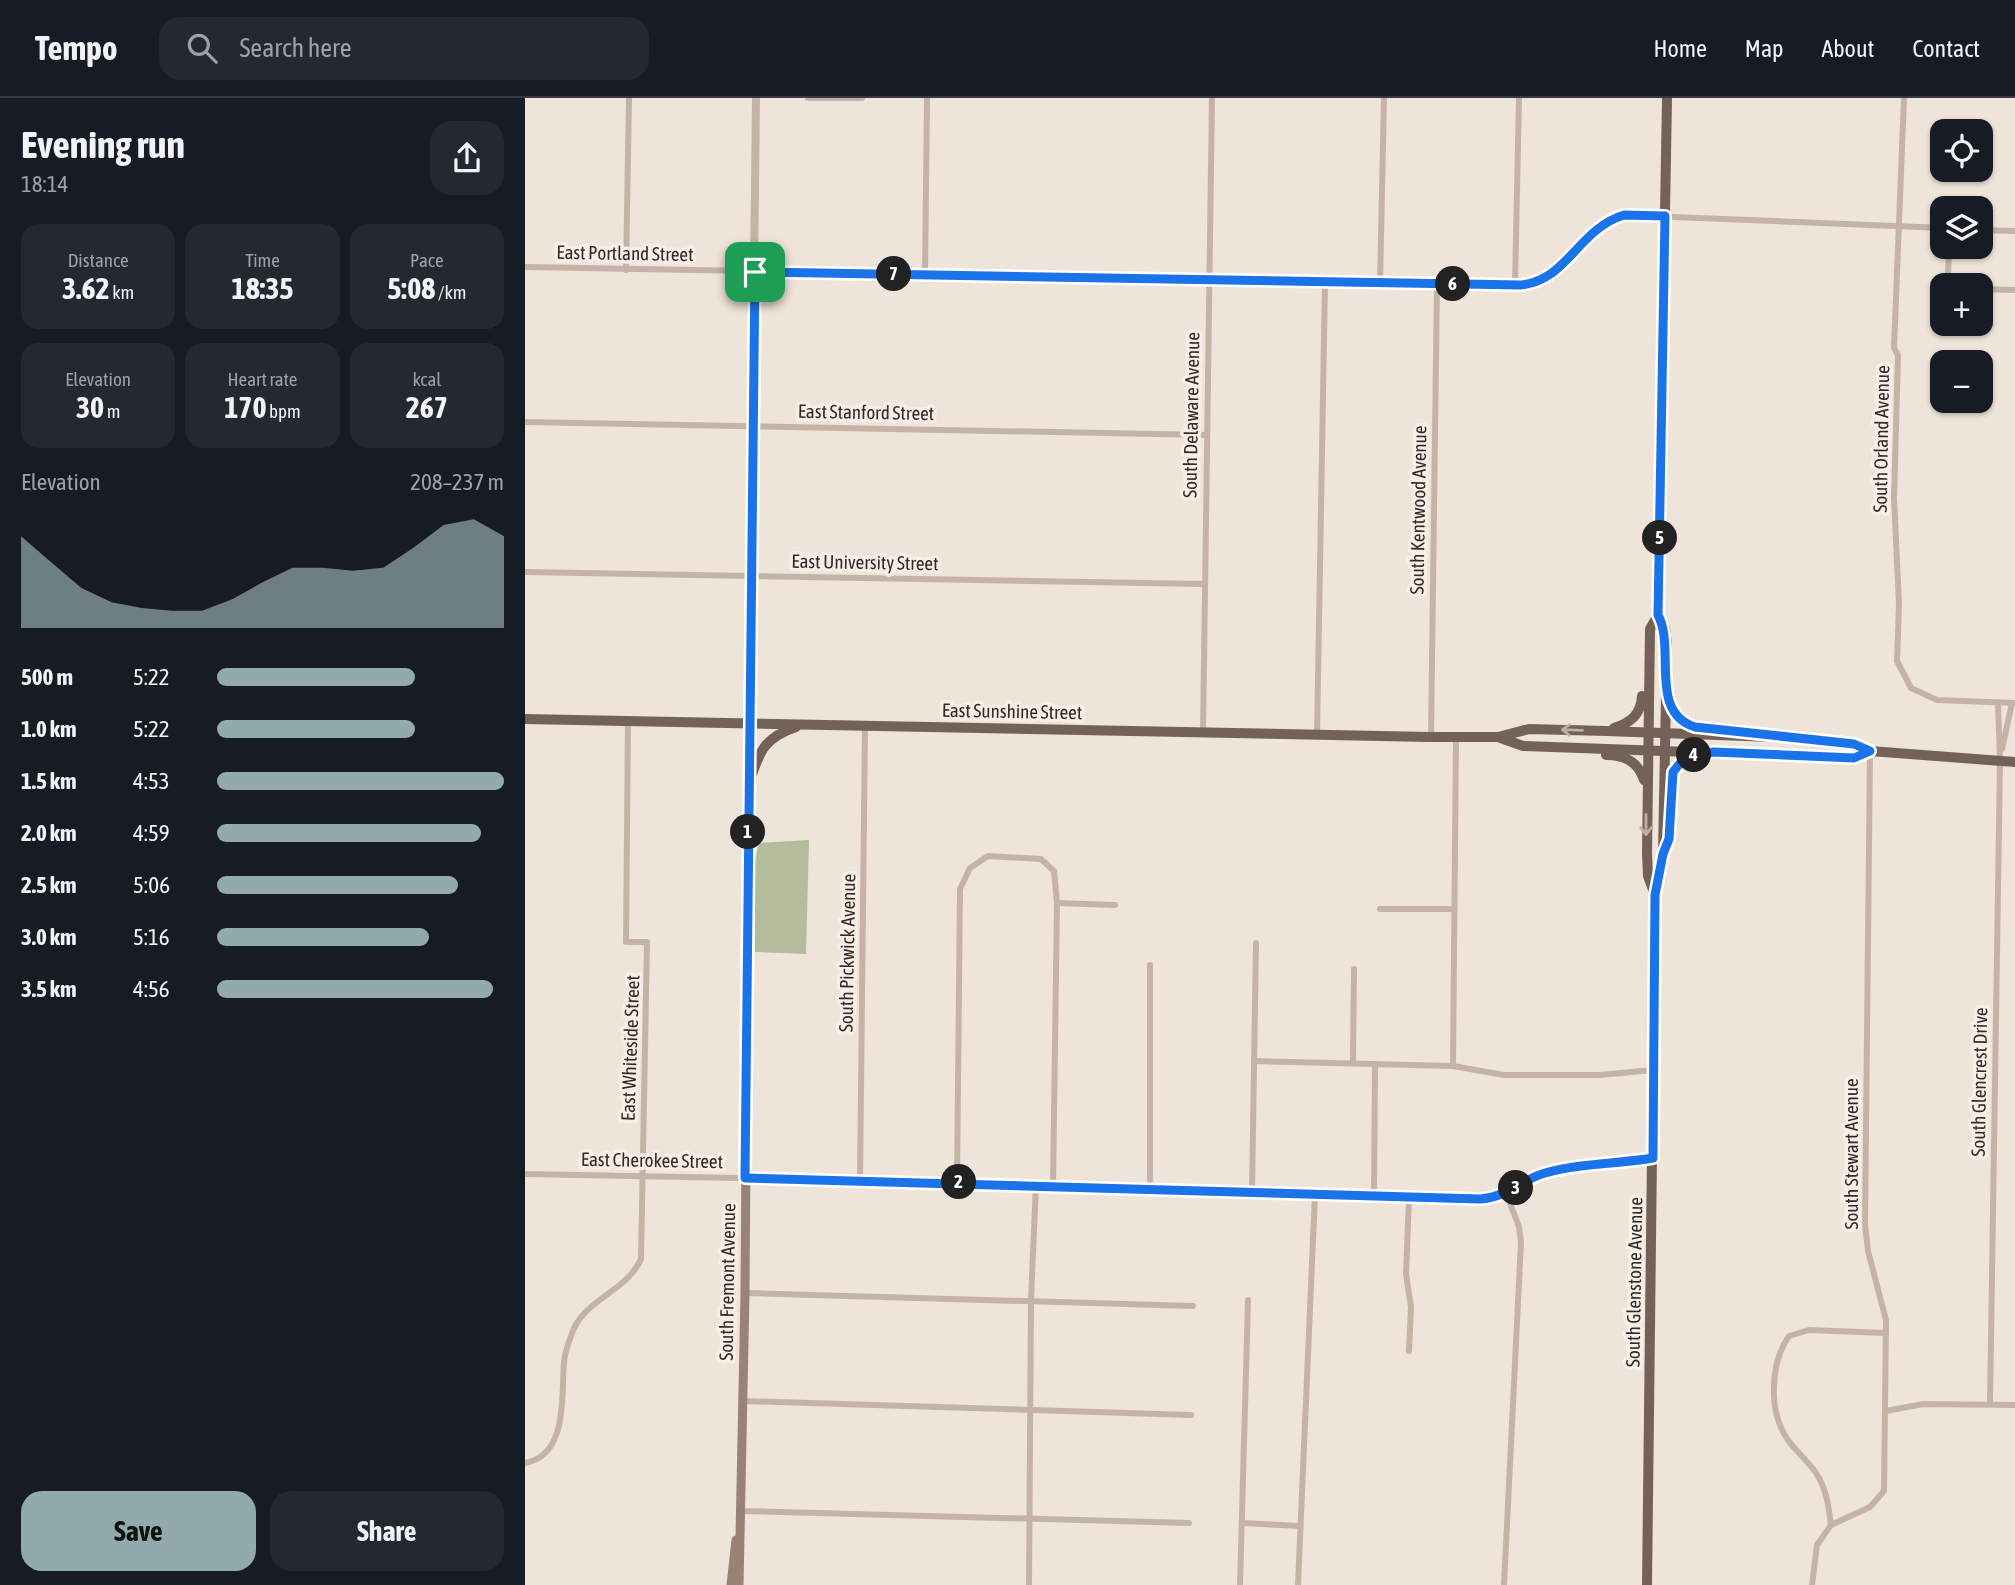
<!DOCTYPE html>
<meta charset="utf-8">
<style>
body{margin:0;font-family:"Asap Condensed",sans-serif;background:#242831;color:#f1f3f6;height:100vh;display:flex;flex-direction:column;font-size:26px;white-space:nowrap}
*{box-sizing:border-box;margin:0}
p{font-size:23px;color:#9ea1a6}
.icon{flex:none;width:38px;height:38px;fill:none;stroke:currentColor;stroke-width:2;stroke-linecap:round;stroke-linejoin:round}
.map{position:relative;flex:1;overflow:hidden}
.details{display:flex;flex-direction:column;background:#171b24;width:525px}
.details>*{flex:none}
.tools{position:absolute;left:1405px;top:21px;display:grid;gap:14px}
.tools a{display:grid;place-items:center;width:63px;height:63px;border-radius:14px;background:#171b24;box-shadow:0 2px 5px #0004;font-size:35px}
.pin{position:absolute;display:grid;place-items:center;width:60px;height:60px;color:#fff;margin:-30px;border-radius:14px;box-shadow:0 4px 10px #0006}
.km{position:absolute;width:35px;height:35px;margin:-18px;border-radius:50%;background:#222;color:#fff;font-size:19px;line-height:35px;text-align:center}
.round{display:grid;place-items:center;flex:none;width:74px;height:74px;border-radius:21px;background:#242831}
.headline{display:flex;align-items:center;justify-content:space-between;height:119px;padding:0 21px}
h1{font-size:38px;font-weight:700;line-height:52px}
.metrics{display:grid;grid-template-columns:repeat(3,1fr);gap:10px;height:119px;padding:7px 21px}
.metrics div{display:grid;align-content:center;border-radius:18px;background:#242831;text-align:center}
.metrics b{font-size:30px;font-weight:700}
.metrics small{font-size:19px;font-weight:400}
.metrics p{font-size:19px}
.chart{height:196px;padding:14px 21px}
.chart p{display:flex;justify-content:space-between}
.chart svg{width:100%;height:126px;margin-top:7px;fill:#93aaac;opacity:.7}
.cta{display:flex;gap:14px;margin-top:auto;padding:14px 21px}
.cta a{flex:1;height:80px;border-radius:21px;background:#93aaac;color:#111;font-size:28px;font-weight:700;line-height:80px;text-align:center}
.cta a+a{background:#242831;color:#f1f3f6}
ul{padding:0 21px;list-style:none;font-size:23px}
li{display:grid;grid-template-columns:112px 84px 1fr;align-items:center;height:52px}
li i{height:18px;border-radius:9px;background:#93aaac}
header{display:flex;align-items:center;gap:42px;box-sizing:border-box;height:98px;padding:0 35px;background:#171b24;border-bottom:2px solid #363941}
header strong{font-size:33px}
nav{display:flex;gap:38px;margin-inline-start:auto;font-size:24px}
.search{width:490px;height:63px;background:#242831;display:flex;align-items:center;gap:18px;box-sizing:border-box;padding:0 24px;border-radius:21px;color:#9ea1a6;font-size:26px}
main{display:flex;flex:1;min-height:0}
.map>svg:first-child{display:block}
.green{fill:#b3bc9b}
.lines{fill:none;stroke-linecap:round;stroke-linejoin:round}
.minor{stroke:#c6b3a7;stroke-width:6}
.tertiary{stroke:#c6b3a7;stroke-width:8}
.secondary{stroke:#998379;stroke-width:9}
.primary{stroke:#746159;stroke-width:10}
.oneway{stroke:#bcafa7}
.route-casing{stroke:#fff;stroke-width:14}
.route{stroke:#1a73e8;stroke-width:9}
.labels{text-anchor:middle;stroke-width:7;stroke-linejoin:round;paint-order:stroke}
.street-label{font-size:19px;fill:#332a27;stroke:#f7eee6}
</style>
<header>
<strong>Tempo</strong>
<div class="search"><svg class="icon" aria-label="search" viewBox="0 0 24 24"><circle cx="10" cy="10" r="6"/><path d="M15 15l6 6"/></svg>Search here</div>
<nav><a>Home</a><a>Map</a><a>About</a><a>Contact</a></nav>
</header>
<main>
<section class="details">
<div class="headline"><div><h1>Evening run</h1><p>18:14</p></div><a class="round"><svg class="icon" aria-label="share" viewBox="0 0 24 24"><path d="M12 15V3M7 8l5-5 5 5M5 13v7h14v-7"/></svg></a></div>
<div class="metrics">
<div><p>Distance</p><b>3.62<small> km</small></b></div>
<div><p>Time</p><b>18:35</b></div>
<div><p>Pace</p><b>5:08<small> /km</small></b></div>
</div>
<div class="metrics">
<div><p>Elevation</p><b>30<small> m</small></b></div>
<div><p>Heart rate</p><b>170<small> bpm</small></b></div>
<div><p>kcal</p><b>267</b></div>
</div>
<div class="chart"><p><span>Elevation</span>208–237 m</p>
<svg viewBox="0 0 160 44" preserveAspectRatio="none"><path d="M0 44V12L10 21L20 30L30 35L40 37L50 38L60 38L70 34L80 28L90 23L100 23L110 24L120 23L130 16L140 8L150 6L160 12V44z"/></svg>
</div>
<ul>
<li><b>500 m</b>5:22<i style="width:69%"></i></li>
<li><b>1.0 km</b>5:22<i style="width:69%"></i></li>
<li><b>1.5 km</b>4:53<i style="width:100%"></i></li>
<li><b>2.0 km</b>4:59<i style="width:92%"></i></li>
<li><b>2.5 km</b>5:06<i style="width:84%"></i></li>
<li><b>3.0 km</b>5:16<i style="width:74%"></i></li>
<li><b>3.5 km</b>4:56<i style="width:96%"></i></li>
</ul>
<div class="cta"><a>Save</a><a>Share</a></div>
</section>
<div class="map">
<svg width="1490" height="1487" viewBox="0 0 1490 1487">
<rect width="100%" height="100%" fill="#efe4da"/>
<path class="green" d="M 284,742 L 281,856 L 230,854 L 229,766 L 234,745 Z"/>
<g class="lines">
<g class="minor">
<path d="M 283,0 L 337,0"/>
<path d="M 1379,0 L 1369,250 L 1373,257 L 1369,400 L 1374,506 L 1372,563 L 1386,590 L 1412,602 L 1490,605"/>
<path d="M 1456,132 L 1490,133"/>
<path d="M 1424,149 L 1423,177 L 1435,187"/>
<path d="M 0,169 L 996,187 C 1044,181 1051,132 1099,117 L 1418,130"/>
<path d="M 101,172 L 104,0"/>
<path d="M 400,177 L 402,0"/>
<path d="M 855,185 L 859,0"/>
<path d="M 990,187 L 994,0"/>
<path d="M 1456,191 L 1490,192"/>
<path d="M 0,324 L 682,337"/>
<path d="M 0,474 L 679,486"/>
<path d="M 678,635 L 687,0"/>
<path d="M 792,637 L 800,184"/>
<path d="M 906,639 L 912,186"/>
<path d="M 1477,651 L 1487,605"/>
<path d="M 532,805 L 590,807"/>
<path d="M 855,811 L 929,811"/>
<path d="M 730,963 L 928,968 L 979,977 L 1075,977 L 1128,972"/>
<path d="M 828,965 L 829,871"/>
<path d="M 928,968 L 931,639"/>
<path d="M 0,1076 L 432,1084 L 955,1102 C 984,1099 995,1083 1020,1075 C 1054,1065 1093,1066 1128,1060"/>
<path d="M 335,1082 L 340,628"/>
<path d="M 432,1084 L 435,791 L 445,770 L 463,758 L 516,761 L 529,773 L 532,805 L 528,1088"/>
<path d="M 625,1090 L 625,867"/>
<path d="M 727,1094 L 731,845"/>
<path d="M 849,1098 L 850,966"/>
<path d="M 884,1100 L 881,1176 L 886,1209 L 884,1253"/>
<path d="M 220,1195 L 668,1208"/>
<path d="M 218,1303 L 666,1317"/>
<path d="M 1465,1306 L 1475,663 L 1473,604"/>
<path d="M 1361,1313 L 1398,1306 L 1490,1307"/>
<path d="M 0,1365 C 44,1357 36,1296 39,1264 C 40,1255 43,1246 46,1238 C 57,1201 101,1195 116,1161 L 122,844 L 101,844 L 103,623"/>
<path d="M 216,1413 L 664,1425"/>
<path d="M 717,1425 L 775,1428"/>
<path d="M 1306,1427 L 1345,1409 L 1359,1393 L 1361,1222 L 1343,1153 L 1340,1126 L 1345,653"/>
<path d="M 504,1487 L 506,1201 L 511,1087"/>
<path d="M 715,1487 L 723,1202"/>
<path d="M 773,1487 L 790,1096"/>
<path d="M 979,1487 L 996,1144 L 994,1129 L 982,1097"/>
<path d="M 1287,1487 L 1292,1447 L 1306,1427 C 1304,1411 1302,1394 1294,1380 C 1287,1366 1272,1355 1263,1342 C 1243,1314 1245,1265 1264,1238 L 1284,1232 L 1361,1235"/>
</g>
<path class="tertiary" d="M 224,625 L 231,0"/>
<g class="secondary">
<path d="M 206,1487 L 211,1442"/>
<path d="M 214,1487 L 220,1195 L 224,625"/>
</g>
<g class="primary">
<path d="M 1144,600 C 1149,623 1163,628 1185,630"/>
<path d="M 0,621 L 904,639 L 973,639 L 1004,631 L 1081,633 L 1275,640 L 1329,646 L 1345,653 L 1490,664"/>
<path d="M 1089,630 C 1105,625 1116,617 1117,598"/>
<path d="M 973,639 L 998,648 L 1303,659 L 1329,660 L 1345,653"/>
<path d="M 1081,657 C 1099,657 1113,663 1119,682"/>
<path d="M 223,688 C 234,656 237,640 271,629"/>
<path d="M 1145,720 C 1146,694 1141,663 1173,656"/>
<path d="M 1130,797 L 1123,778 L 1122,756 L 1125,531 L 1133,517"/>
<path d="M 1122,1487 L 1130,797 L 1138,756 L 1142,545 L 1140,530 L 1133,517 L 1142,0"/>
</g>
</g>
<defs><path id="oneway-shaft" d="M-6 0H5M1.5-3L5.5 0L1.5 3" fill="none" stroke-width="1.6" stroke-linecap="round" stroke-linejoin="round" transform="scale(1.75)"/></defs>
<g class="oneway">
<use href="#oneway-shaft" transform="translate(1047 632) rotate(-178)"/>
<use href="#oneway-shaft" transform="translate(1121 727) rotate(90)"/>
</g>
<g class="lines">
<g class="route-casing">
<path id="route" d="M 1099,117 L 1140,118 L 1133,517 C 1151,550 1123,614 1170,629 L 1329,646 L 1345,653 L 1329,660 L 1188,654 L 1157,663 L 1148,674 L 1144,741 L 1138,756 L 1130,797 L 1128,1060 C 1093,1066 1054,1065 1020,1075 C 995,1082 984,1099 955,1101 L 220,1080 L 230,174 L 996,187 C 1043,182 1053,131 1099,117 Z"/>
</g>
<use href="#route" class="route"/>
</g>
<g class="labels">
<g class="street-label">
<text transform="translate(100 155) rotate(1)" y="7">East Portland Street</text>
<text transform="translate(341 314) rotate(1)" y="7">East Stanford Street</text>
<text transform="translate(666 317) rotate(-89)" y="7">South Delaware Avenue</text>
<text transform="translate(1356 341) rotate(-89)" y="7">South Orland Avenue</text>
<text transform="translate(893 412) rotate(-89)" y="7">South Kentwood Avenue</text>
<text transform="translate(340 464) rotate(1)" y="7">East University Street</text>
<text transform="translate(487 613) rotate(1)" y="7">East Sunshine Street</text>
<text transform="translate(322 855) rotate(-89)" y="7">South Pickwick Avenue</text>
<text transform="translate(105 950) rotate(-88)" y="7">East Whiteside Street</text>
<text transform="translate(1454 984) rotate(-89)" y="7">South Glencrest Drive</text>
<text transform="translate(1326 1056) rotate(-90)" y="7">South Stewart Avenue</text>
<text transform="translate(127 1062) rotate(1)" y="7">East Cherokee Street</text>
<text transform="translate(202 1184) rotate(-89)" y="7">South Fremont Avenue</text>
<text transform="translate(1109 1184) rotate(-89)" y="7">South Glenstone Avenue</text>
</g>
</g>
</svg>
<div class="tools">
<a><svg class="icon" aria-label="locate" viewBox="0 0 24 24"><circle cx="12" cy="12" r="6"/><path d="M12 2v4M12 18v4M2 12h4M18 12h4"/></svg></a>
<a><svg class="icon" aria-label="layers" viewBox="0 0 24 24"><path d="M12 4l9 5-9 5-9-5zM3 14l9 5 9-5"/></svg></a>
<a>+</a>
<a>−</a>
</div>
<div class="pin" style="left:230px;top:174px;background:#1e9e55"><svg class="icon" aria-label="arrive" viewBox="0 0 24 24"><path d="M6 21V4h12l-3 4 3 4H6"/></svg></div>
<b class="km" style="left:223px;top:734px">1</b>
<b class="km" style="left:434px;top:1084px">2</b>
<b class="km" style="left:991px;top:1090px">3</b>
<b class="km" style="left:1169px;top:657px">4</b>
<b class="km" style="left:1135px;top:440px">5</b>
<b class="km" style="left:928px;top:186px">6</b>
<b class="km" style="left:369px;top:176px">7</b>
</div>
</main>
